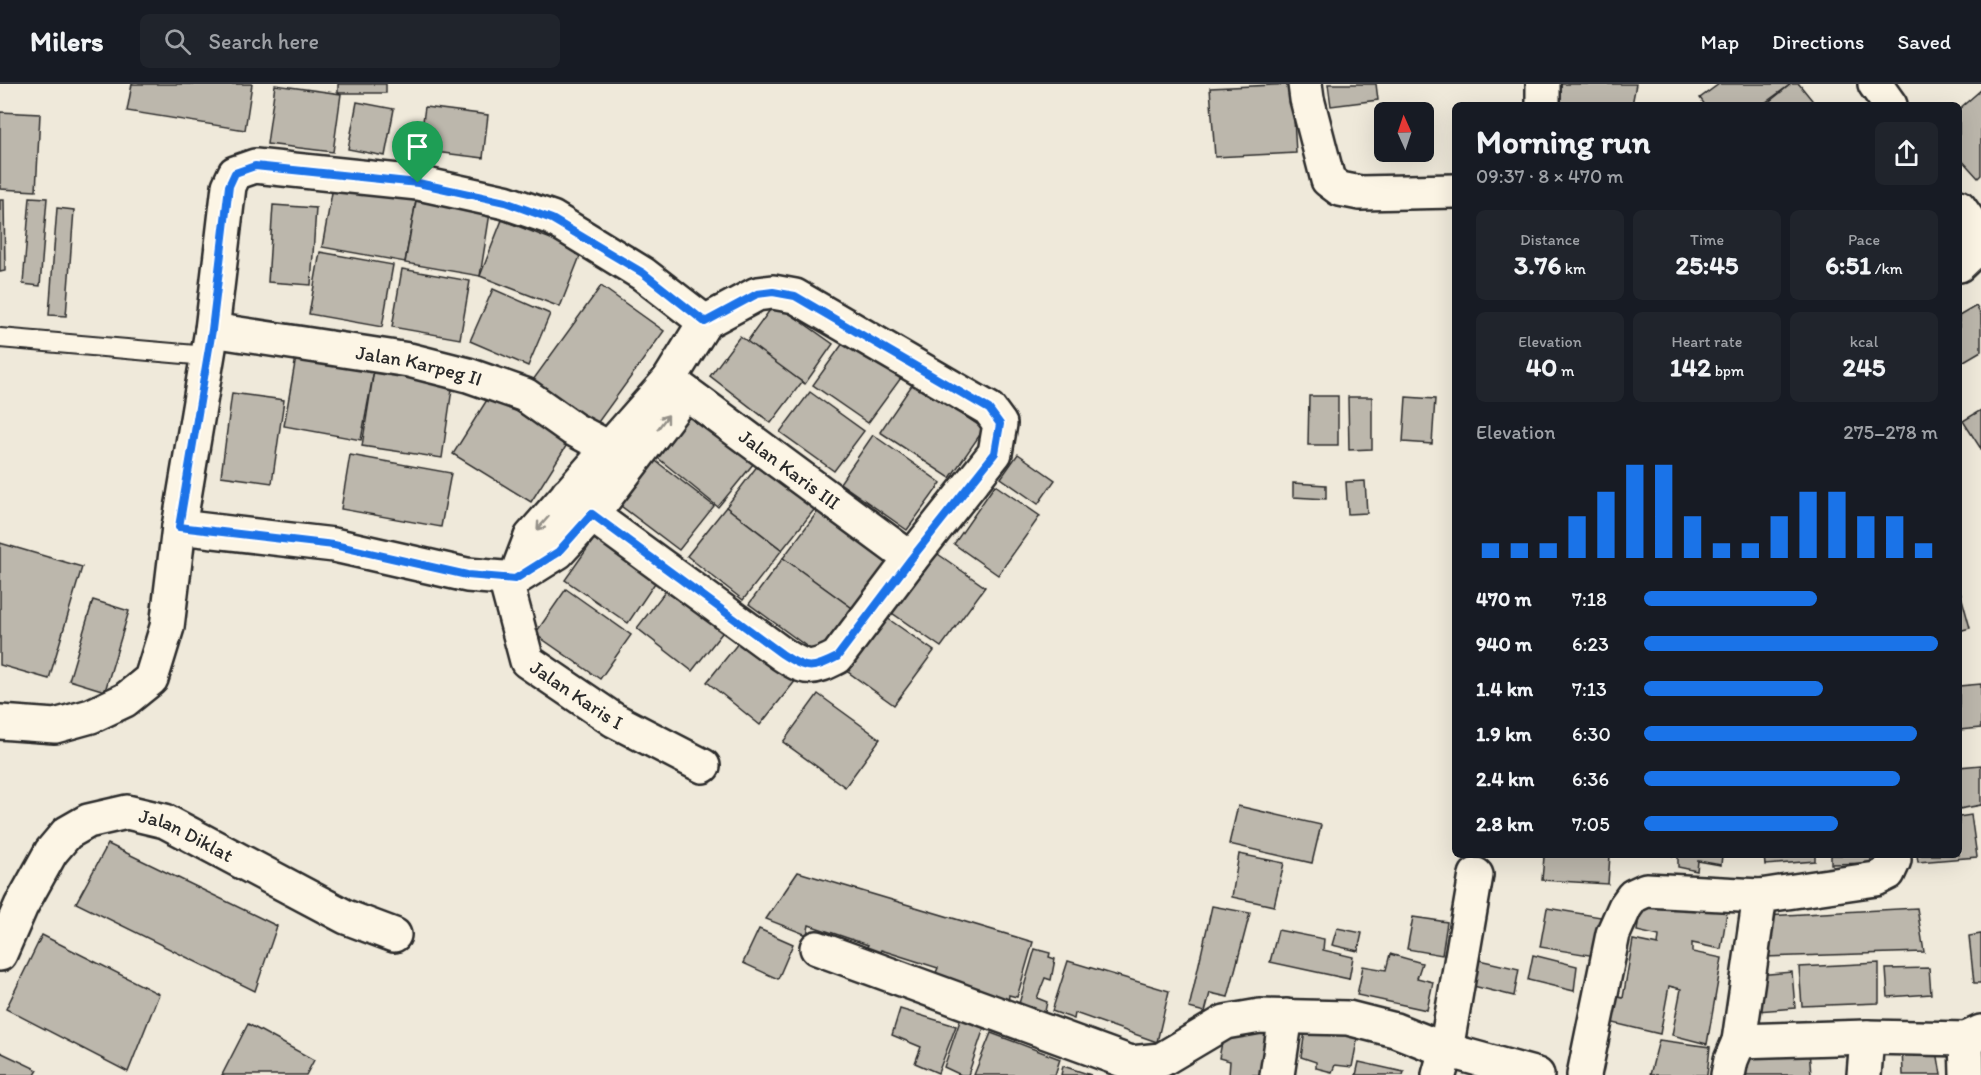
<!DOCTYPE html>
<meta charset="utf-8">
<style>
body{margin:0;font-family:Itim,sans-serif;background:#20242c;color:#f1f3f6;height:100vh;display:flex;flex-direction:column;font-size:22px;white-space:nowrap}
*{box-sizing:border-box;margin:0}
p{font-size:20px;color:#9ea1a6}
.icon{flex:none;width:33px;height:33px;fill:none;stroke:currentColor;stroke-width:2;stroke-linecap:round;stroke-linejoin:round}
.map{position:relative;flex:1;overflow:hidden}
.details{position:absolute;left:1452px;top:18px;width:510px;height:756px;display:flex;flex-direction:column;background:#171b24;border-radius:9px;box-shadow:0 6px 24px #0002}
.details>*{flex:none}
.needle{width:39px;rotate:357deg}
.tools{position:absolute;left:1374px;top:18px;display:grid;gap:12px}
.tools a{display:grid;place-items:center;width:60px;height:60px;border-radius:9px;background:#171b24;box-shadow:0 6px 24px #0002;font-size:30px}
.pin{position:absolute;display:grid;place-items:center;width:51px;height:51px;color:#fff;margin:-62px -26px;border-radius:50% 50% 50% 0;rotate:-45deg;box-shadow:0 0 6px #0007}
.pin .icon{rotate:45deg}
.round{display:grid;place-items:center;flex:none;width:63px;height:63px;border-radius:9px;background:#20242c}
.headline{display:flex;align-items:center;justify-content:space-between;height:102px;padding:0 24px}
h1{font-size:33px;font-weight:700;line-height:45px}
.metrics{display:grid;grid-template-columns:repeat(3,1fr);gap:9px;height:102px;padding:6px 24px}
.metrics div{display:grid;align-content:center;border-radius:9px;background:#20242c;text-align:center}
.metrics b{font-size:26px;font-weight:700}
.metrics small{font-size:16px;font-weight:400}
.metrics p{font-size:16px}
.chart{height:168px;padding:12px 24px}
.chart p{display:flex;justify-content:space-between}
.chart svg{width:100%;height:108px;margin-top:6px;stroke:#1a73e8;stroke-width:6}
ul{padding:0 24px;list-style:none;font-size:20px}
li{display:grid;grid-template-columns:96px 72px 1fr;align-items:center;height:45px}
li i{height:15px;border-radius:8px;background:#1a73e8}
header{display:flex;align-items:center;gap:36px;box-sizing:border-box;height:84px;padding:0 30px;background:#171b24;border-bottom:2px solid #363941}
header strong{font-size:28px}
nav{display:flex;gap:33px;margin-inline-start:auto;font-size:21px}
.search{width:420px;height:54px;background:#20242c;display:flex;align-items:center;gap:15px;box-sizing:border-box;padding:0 21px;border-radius:9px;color:#9ea1a6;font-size:22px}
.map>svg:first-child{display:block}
.building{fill:#bcb7ac;stroke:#2b2b2b;stroke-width:1.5}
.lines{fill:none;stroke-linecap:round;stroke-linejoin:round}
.service-casing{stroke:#2b2b2b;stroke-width:22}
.minor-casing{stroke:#2b2b2b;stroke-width:38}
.service{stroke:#fcf5e5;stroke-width:18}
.minor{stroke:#fcf5e5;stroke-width:33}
.oneway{stroke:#949088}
.route-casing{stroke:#fff;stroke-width:12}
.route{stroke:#1a73e8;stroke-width:8}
.labels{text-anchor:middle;stroke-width:4.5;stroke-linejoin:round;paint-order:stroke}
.street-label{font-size:20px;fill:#2b2b2b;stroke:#fcf5e5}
</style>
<header>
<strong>Milers</strong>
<div class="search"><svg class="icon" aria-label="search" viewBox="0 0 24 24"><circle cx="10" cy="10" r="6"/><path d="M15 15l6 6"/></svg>Search here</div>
<nav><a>Map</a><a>Directions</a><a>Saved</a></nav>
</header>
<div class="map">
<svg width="1981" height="991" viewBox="0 0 1981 991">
<rect width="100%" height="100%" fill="#efe9da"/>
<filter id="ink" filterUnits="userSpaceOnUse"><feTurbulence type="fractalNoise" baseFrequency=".0167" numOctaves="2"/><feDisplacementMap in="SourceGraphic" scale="12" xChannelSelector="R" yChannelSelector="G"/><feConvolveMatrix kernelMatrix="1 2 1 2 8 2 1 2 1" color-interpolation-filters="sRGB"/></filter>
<g filter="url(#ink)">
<g class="building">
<path d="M 132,0 L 252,0 L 245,46 L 127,27 Z"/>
<rect x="338" y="0" width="48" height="9"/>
<path d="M 1292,0 L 1296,69 L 1215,73 L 1210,4 Z"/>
<path d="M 1328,0 L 1376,0 L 1378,16 L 1331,22 Z"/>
<path d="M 1554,0 L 1636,0 L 1632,21 L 1574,21 L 1551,17 Z"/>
<path d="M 1719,0 L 1791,0 L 1762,21 L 1705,21 L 1700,14 Z"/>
<path d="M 1791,0 L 1799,0 L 1816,21 L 1765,21 Z"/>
<path d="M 275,1 L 341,10 L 333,68 L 267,60 Z"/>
<path d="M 1981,6 L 1981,91 L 1978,94 L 1959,73 L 1959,25 Z"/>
<path d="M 357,18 L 394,25 L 385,72 L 348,65 Z"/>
<path d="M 425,23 L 488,31 L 483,74 L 419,66 Z"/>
<path d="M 0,28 L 40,30 L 36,107 L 0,105 Z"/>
<path d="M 333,103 L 416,117 L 405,178 L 322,163 Z"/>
<path d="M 30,113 L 47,114 L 40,202 L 23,200 Z"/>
<path d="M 0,116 L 4,116 L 5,187 L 0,188 Z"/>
<path d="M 416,117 L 490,129 L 480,192 L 405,179 Z"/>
<path d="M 273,121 L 316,124 L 311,201 L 268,198 Z"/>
<path d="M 57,124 L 74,126 L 66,232 L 49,231 Z"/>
<path d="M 502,136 L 582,167 L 560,223 L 480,192 Z"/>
<path d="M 320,168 L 393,181 L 382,243 L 309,230 Z"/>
<path d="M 402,185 L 470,197 L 460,255 L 392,243 Z"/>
<path d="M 601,202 L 664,247 L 596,341 L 533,296 Z"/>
<path d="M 493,205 L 550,230 L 528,282 L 470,257 Z"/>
<path d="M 775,219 L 833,260 L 805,300 L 746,259 Z"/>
<path d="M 1976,222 L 1981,231 L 1981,267 L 1959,280 L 1959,232 Z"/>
<path d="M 740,252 L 802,298 L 771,339 L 710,292 Z"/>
<path d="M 846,255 L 901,294 L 868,339 L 813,301 Z"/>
<path d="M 296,273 L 374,286 L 361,356 L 284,342 Z"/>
<path d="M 374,286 L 453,298 L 442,374 L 362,362 Z"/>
<path d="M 914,298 L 984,345 L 950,394 L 880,348 Z"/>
<path d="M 810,308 L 864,347 L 834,387 L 780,348 Z"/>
<path d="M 232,309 L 284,316 L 272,399 L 221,392 Z"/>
<path d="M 490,311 L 568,359 L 531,418 L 453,370 Z"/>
<path d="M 1309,312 L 1338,312 L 1338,361 L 1308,361 Z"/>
<path d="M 1348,313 L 1372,313 L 1372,365 L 1349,366 Z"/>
<path d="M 1406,313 L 1435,315 L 1432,360 L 1403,358 Z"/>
<path d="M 688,318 L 758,374 L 718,423 L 648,366 Z"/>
<path d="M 1981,326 L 1981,365 L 1963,337 Z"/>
<path d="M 873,351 L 941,399 L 907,446 L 840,399 Z"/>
<path d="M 1018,370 L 1055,396 L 1038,420 L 1001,394 Z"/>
<path d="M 350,371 L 451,389 L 441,443 L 341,425 Z"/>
<path d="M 648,371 L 714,422 L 679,466 L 613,416 Z"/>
<path d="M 761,377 L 818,421 L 782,466 L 726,423 Z"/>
<path d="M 1365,397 L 1367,429 L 1348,430 L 1346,398 Z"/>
<path d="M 1293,399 L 1326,401 L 1326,415 L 1293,413 Z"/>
<path d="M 995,401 L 1040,432 L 998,491 L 954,460 Z"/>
<path d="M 726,423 L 782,466 L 743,516 L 687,472 Z"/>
<path d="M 821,423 L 890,474 L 852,524 L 783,474 Z"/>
<path d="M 594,455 L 657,496 L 628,539 L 565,496 Z"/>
<path d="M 0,459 L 82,483 L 49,595 L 0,581 Z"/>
<path d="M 935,468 L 985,503 L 941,563 L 892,529 Z"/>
<path d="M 783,474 L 852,524 L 817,570 L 749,520 Z"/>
<path d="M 671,500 L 726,544 L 692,587 L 637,544 Z"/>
<path d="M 1959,504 L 1970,544 L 1959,547 Z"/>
<path d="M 566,505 L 631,551 L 600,595 L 535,550 Z"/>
<path d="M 93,516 L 129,527 L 105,607 L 69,596 Z"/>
<path d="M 887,534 L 934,567 L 894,621 L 848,588 Z"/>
<path d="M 743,553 L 796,596 L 760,641 L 707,598 Z"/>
<path d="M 1981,600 L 1981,644 L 1959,646 L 1959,602 Z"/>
<path d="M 818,610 L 880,655 L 845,703 L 783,658 Z"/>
<path d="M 1981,681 L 1981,721 L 1959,725 L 1959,683 Z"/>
<path d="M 1238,722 L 1321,741 L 1312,779 L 1229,760 Z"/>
<path d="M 1971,731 L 1977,773 L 1918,778 L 1917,771 L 1959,771 L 1959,733 Z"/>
<path d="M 108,760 L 277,842 L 255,907 L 76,819 Z"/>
<path d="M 1239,770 L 1284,779 L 1274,822 L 1232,813 Z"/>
<path d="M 1537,771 L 1610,771 L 1608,800 L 1542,796 L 1544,773 Z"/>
<path d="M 1722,771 L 1721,781 L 1698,777 L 1697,787 L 1678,783 L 1678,772 L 1672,772 Z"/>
<path d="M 1764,771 L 1815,771 L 1815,777 L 1765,781 Z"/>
<path d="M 1831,771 L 1871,771 L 1871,779 L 1831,780 Z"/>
<path d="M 798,788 L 1033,858 L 1017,913 L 1009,911 L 1008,920 L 934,893 L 938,884 L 881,866 L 878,873 L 863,868 L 868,861 L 809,841 L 807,851 L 766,835 Z"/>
<path d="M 1642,811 L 1727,828 L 1721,865 L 1692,859 L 1692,868 L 1722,874 L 1707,960 L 1672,951 L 1681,905 L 1669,902 L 1660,950 L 1605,937 L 1609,911 L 1623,914 L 1633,856 L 1658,861 L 1659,852 L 1637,847 Z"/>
<path d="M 1212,822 L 1250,829 L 1228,913 L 1210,909 L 1205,928 L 1189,924 Z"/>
<path d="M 1547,824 L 1601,833 L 1595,872 L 1540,863 Z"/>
<path d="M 1917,824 L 1924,868 L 1765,873 L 1764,832 Z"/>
<path d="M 1413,833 L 1447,838 L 1442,871 L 1407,865 Z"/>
<path d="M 1337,844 L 1362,849 L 1358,867 L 1332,861 Z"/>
<path d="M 759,845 L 793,860 L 778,895 L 743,879 Z"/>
<path d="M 1278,846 L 1324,855 L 1323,866 L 1353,873 L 1349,895 L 1270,878 Z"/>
<path d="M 1981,850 L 1981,899 L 1974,899 L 1969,852 Z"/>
<path d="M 42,851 L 159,910 L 128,988 L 6,925 Z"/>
<path d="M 1035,865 L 1050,869 L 1049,873 L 1055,875 L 1051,896 L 1045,894 L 1037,914 L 1047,918 L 1044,932 L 1018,923 Z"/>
<path d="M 1390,870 L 1422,879 L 1417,894 L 1433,898 L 1427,926 L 1357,911 L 1363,882 L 1386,886 Z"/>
<path d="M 1533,871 L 1577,882 L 1574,907 L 1528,896 Z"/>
<path d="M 1470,874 L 1519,885 L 1514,912 L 1465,900 Z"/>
<path d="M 1068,877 L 1169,907 L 1157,958 L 1075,929 L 1074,935 L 1052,927 Z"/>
<path d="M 1879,879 L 1879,919 L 1802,922 L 1799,883 Z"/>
<path d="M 1929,884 L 1931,910 L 1888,913 L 1886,885 Z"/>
<path d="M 1792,888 L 1795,924 L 1757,927 L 1757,891 Z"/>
<path d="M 900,925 L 956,942 L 938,989 L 915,979 L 921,963 L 892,951 Z"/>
<path d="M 962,931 L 985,941 L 968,991 L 961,991 L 944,983 Z"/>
<path d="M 248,940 L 314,976 L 306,991 L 222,991 Z"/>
<path d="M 1306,941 L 1358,952 L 1352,983 L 1335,981 L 1332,988 L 1316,984 L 1316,978 L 1301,973 Z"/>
<path d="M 1274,942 L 1265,991 L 1229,991 L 1230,977 L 1219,974 L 1224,948 Z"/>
<path d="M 991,949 L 1060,975 L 1055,991 L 974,991 Z"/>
<path d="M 1659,956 L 1710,963 L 1707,991 L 1650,991 Z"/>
<path d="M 1936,961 L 1941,991 L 1903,991 L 1902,962 Z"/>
<path d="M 1809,966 L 1811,991 L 1741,991 L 1741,969 Z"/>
<path d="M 0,968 L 38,986 L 35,991 L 0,991 Z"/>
<path d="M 1359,978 L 1404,988 L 1403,991 L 1356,991 Z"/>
<path d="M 1063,982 L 1091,991 L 1061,991 Z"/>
</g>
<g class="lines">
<g class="service-casing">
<path id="service" d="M 0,254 L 207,272"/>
</g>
<g class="minor-casing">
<g id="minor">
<path d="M 1305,0 L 1307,15 L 1328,96 L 1340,105 L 1360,109 L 1455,107"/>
<path d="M 1875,0 L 1890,21"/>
<path d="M 1543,21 L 1543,0"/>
<path d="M 1959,123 L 1981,154"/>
<path d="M 1959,181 L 1981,160"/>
<path id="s1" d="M 212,246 L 409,276 L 468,291 L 525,311 L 573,345 L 611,365"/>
<path id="s2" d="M 669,296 L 911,475"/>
<path d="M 179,443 L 334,461 L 467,491 L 515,495"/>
<path id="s3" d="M 505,494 L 527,577 L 614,636 L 703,682"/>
<path d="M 515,495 L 531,453 L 669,296 L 705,238 L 757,210 L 773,208 L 795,212 L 989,325 L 1000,340 L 995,369 L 911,475 L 837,573 C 812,586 806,586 782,570 L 592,431 L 568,410"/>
<path d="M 515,495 L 558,468 L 592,431 L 679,317"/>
<path d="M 0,638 L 55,642 L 91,632 L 125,616 L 151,595 L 167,543 L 179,443 L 212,246 L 229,102 L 235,89 L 255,82 L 418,99 L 505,118 L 552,134 L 643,190 L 705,238"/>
<path d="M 817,864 L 1131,979 L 1161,976 L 1225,938 L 1260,932 L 1348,934 L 1395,946 L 1446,966 L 1537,991"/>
<path id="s4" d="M 0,870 L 21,822 L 51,768 L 67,749 L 88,737 L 127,728 L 165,737 L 346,833 L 394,851"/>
<path d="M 1966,955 L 1967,991"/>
<path d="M 1739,957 L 1867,953 L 1966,955 L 1981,948"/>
<path d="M 1277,991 L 1286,932"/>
<path d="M 1439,991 L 1446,966 L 1476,791"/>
<path d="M 1584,991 L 1613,850 L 1625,823 L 1633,812 L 1646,806 L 1760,812"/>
<path d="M 1728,991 L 1731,976 L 1739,957 L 1760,812 L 1876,795 L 1888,789 L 1894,776 L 1893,771"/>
<path d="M 1864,991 L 1867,953"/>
</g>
</g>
<use href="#service" class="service"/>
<use href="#minor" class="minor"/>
</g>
<defs><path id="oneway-shaft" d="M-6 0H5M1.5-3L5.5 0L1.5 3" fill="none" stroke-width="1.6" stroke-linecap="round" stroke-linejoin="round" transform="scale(1.5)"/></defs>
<g class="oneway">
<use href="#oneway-shaft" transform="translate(663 338) rotate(-53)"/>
<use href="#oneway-shaft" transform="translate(543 439) rotate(131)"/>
</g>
</g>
<g class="lines" filter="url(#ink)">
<g class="route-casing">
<path id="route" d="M 255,82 L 418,99 L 505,118 L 552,135 L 643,189 L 705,238 L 757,210 L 773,208 L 795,212 L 989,325 L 1000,340 L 995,369 L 911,475 L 837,573 C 812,586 806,586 782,570 L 592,430 L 558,468 L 515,495 L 467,491 L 334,461 L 179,443 L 212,246 L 229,102 L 235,89 Z"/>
</g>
<use href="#route" class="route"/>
</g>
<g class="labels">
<g class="street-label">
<text dy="7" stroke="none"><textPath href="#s1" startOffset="210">Jalan Karpeg II</textPath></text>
<text dy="7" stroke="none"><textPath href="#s2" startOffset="150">Jalan Karis III</textPath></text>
<text dy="7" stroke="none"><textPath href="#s3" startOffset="146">Jalan Karis I</textPath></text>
<text dy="7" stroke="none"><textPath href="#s4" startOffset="267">Jalan Diklat</textPath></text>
</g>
</g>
</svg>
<div class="tools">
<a><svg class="needle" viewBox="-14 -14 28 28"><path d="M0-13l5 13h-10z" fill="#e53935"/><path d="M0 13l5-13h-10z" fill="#9ea1a6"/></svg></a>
</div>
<div class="pin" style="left:418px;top:99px;background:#1e9e55"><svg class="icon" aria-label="arrive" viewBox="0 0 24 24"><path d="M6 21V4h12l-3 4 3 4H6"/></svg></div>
<section class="details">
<div class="headline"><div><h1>Morning run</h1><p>09:37 · 8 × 470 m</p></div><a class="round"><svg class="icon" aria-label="share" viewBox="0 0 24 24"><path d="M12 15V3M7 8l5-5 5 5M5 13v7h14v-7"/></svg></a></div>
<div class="metrics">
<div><p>Distance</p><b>3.76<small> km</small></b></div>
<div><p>Time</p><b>25:45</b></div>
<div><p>Pace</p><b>6:51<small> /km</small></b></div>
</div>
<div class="metrics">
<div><p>Elevation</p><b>40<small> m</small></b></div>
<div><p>Heart rate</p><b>142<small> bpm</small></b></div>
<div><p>kcal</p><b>245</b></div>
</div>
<div class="chart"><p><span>Elevation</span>275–278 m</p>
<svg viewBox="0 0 160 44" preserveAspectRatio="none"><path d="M5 44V38M15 44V38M25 44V38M35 44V27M45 44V17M55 44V6M65 44V6M75 44V27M85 44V38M95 44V38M105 44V27M115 44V17M125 44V17M135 44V27M145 44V27M155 44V38"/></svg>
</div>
<ul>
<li><b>470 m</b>7:18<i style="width:59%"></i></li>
<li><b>940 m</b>6:23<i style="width:100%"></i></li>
<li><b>1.4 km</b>7:13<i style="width:61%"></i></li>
<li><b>1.9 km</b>6:30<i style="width:93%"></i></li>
<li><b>2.4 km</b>6:36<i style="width:87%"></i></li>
<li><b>2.8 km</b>7:05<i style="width:66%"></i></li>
</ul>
</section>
</div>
